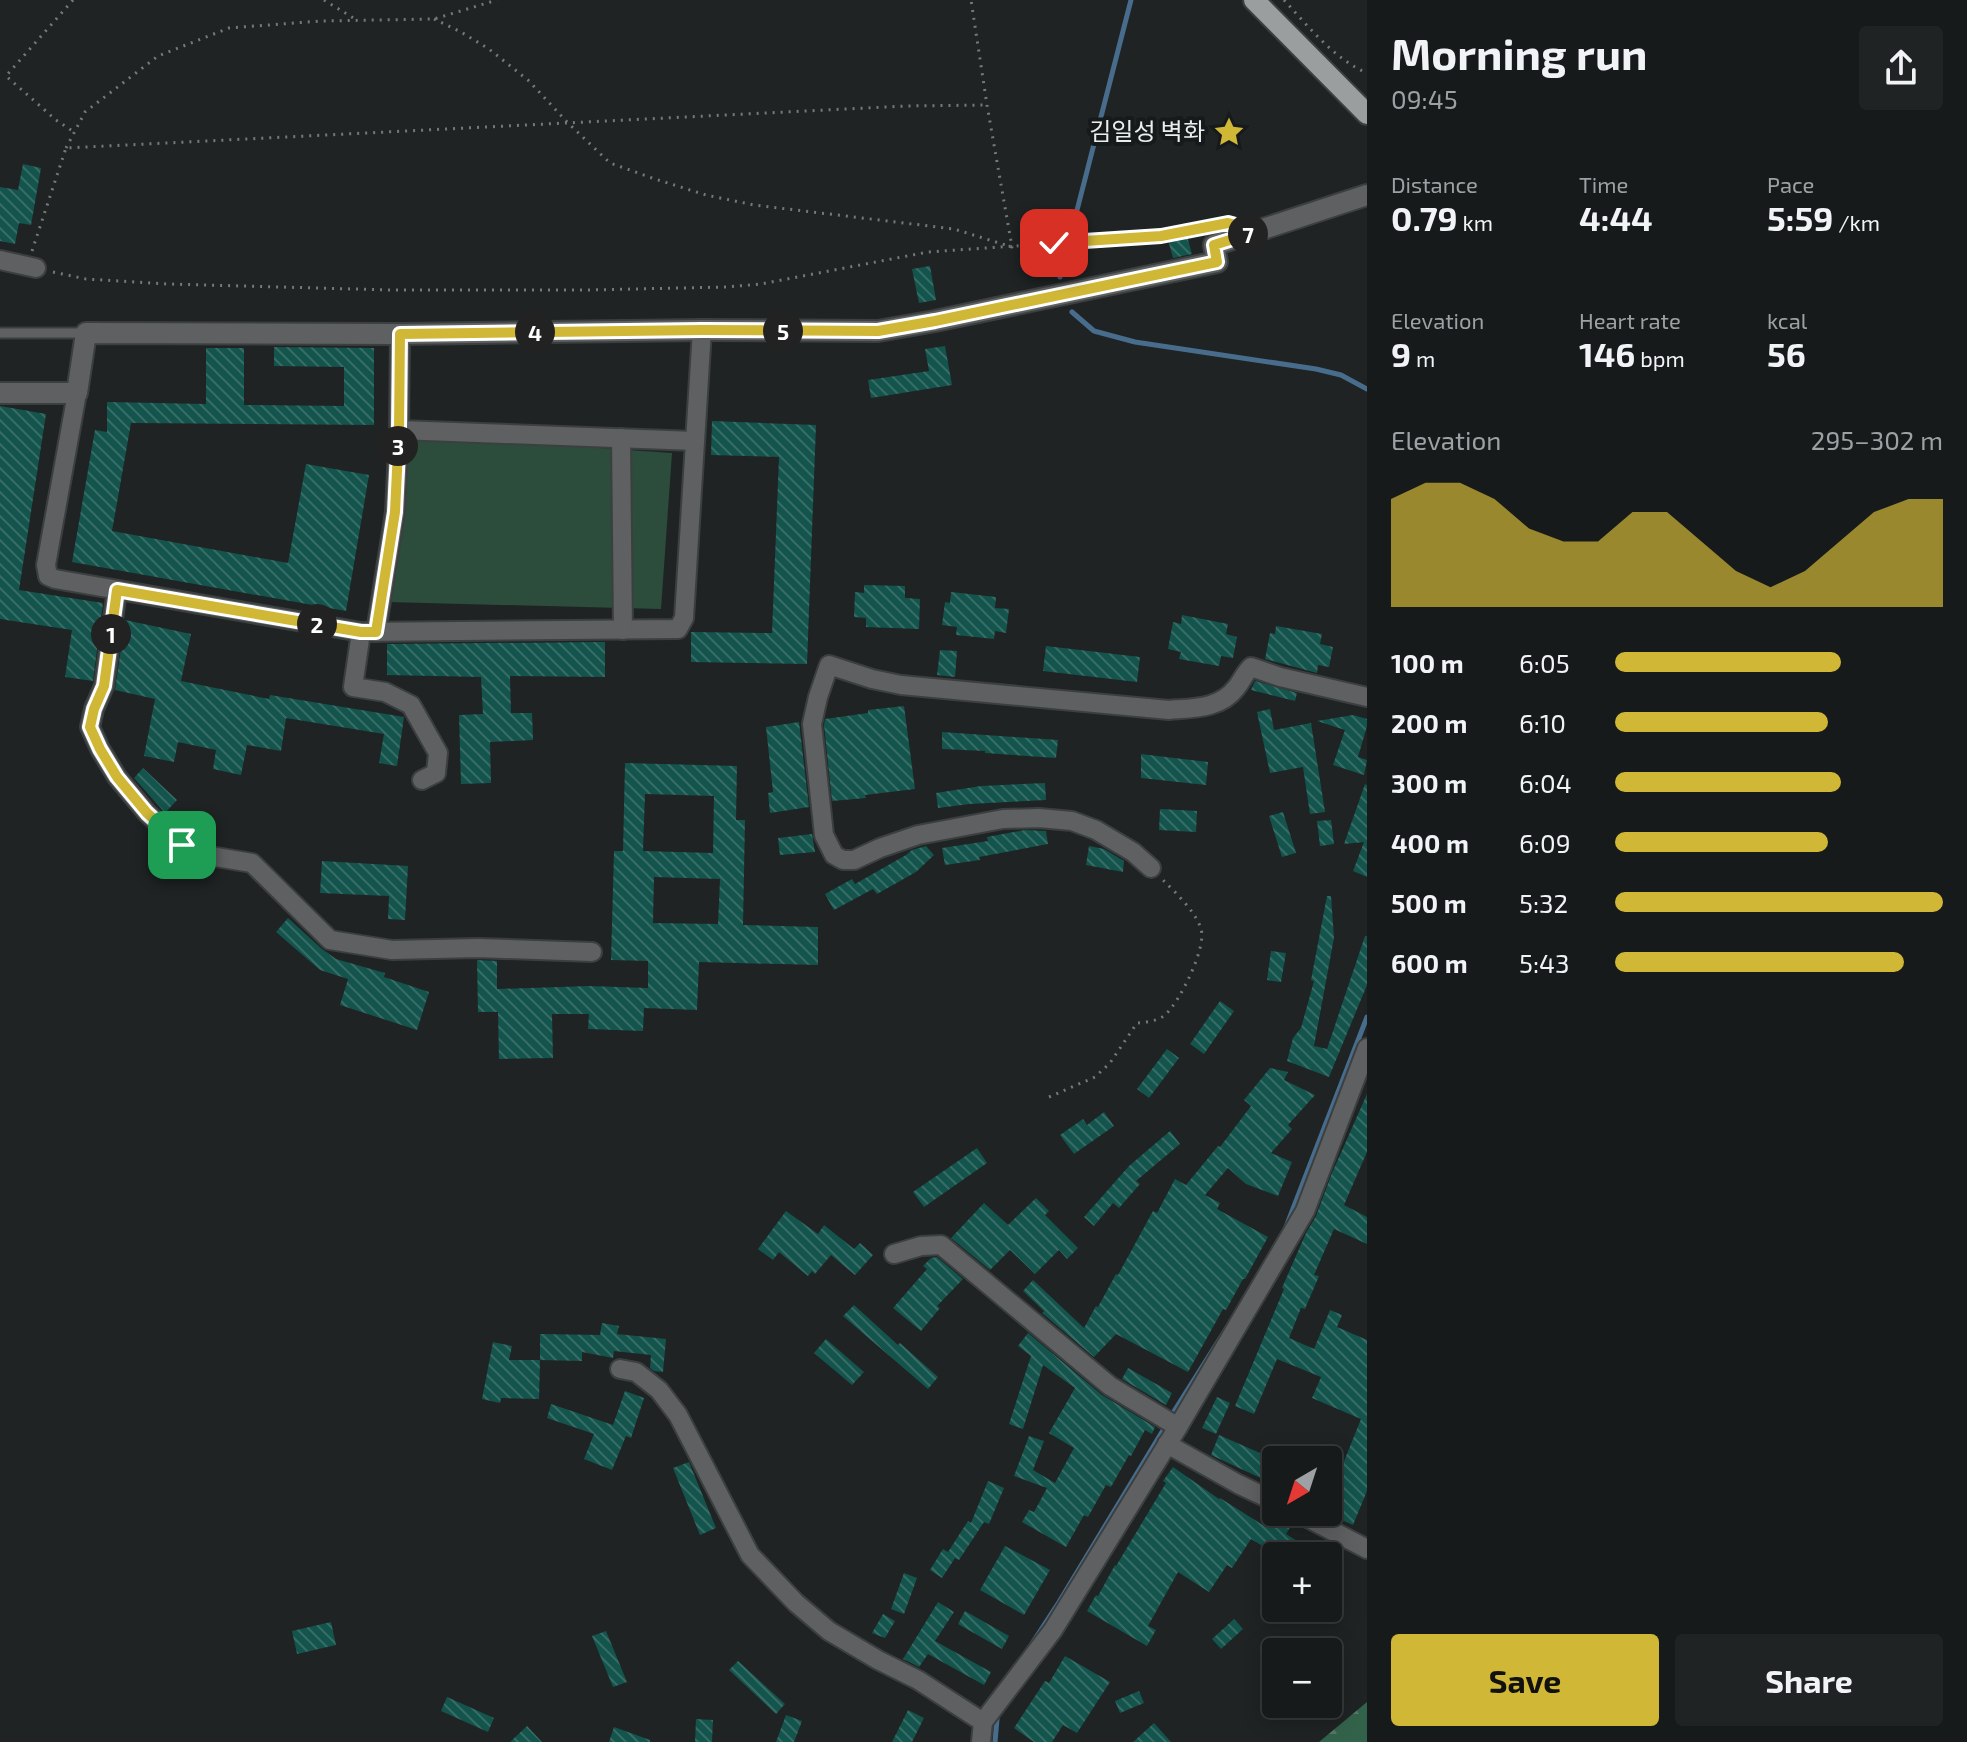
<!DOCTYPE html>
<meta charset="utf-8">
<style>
body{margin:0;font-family:"Exo 2","Noto Sans KR",sans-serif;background:#202324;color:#f1f3f6;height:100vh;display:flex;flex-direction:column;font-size:30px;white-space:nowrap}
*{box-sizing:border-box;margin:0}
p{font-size:26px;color:#9ea1a3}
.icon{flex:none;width:44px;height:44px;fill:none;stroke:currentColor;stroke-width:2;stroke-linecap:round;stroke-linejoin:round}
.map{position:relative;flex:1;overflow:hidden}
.panel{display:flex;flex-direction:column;background:#171a1b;width:600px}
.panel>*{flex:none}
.needle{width:52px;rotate:219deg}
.tools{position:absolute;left:1262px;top:1446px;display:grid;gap:16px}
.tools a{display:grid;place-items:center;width:80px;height:80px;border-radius:8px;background:#171a1b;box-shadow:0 4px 20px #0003,0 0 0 2px #36383a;font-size:40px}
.pin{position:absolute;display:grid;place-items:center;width:68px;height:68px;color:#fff;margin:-34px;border-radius:16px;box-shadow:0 4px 12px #0006}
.km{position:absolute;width:40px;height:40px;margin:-20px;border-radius:50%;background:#222;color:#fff;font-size:22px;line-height:40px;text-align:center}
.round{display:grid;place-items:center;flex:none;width:84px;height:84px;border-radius:8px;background:#202324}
.head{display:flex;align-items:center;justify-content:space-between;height:136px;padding:0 24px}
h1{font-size:44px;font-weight:700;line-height:60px}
.stats{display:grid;grid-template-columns:repeat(3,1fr);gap:12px;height:136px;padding:8px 24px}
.stats div{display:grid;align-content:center}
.stats b{font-size:34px;font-weight:700}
.stats small{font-size:22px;font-weight:400}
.stats p{font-size:22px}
.chart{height:224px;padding:16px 24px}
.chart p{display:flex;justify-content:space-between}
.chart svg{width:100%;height:144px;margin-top:8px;fill:#d1b736;opacity:.7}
.action{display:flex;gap:16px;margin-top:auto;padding:16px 24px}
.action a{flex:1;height:92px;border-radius:8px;background:#d1b736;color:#111;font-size:32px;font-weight:700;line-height:92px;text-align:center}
.action a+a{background:#202324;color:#f1f3f6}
ul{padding:0 24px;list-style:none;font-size:26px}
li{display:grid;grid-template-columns:128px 96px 1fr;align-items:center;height:60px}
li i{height:20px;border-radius:10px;background:#d1b736}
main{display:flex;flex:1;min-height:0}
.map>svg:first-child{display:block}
.forest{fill:url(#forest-firs)}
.garden{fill:#2c4d3c}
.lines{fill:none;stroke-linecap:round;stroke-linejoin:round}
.stream{stroke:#486d8c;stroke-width:5}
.building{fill:url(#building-back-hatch);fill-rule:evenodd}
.service-casing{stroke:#3c3f40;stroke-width:13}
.minor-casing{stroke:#3c3f40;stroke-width:22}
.tertiary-casing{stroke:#3c3f40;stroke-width:24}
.primary-casing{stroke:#3c3f40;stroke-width:24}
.path{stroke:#76797a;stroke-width:3;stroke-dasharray:2 6;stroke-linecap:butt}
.service{stroke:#5e6061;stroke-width:9}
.minor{stroke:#5e6061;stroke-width:18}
.tertiary{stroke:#5e6061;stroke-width:20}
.primary{stroke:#9a9e9f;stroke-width:20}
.route-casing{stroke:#fff;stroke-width:16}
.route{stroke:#d1b736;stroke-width:10}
.labels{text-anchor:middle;stroke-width:8;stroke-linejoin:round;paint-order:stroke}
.poi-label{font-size:24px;fill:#ebeeee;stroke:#161a1a;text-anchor:end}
</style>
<main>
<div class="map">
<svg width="1367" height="1742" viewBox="0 0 1367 1742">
<defs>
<pattern id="forest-firs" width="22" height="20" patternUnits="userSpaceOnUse" patternTransform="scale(2)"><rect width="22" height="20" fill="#33624b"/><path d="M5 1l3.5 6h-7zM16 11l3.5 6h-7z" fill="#517965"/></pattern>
<pattern id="building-back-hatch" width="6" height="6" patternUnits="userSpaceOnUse" patternTransform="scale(2)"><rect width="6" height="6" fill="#13544c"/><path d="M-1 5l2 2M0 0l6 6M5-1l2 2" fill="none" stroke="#366d66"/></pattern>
</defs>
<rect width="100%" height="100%" fill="#1f2324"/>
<path class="forest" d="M 1367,1702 L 1367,1742 L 1319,1742 Z"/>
<path class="garden" d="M 412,435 L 672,453 L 661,609 L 387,602 Z"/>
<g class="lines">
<g class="stream">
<path d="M 1060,277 L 1060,265 L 1075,218 L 1131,0"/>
<path d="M 1072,312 L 1094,331 L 1135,342 L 1316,369 L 1341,375 L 1367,389"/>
<path d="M 1286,1227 L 1367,1017"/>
<path d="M 1171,1416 L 1226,1329"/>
<path d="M 1031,1645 L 1059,1602 L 1165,1427"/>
<path d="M 995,1742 L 997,1719"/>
</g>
</g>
<g class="building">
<path d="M 23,164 L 41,168 L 31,225 L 19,223 L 15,244 L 0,241 L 0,187 L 18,190 Z"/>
<path d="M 1187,236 L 1192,254 L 1173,258 L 1168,240 Z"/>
<path d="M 930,266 L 936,300 L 919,303 L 912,269 Z"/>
<path d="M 945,346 L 952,385 L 871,398 L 868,380 L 929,371 L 925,349 Z"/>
<path d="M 274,347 L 374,348 L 374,425 L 131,423 L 112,531 L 288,563 L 306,464 L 369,475 L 346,611 L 72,562 L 95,430 L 107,432 L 107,402 L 206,404 L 206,348 L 244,348 L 244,405 L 344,406 L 344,367 L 274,366 Z"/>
<path d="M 0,406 L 46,414 L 19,590 L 103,603 L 93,681 L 65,677 L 72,630 L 0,619 Z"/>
<path d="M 712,421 L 816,425 L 807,664 L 691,662 L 691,632 L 772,633 L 779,457 L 711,455 Z"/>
<path d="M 864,585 L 905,586 L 905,598 L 920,599 L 919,629 L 866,627 L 866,618 L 854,617 L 855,592 L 864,593 Z"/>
<path d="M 951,592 L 996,597 L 995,608 L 1009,609 L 1006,633 L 995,631 L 994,639 L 956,635 L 957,627 L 942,625 L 945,602 L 950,603 Z"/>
<path d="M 1182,615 L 1228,624 L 1226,634 L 1237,637 L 1233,658 L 1221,656 L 1219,666 L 1179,659 L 1181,652 L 1168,649 L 1173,622 L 1181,624 Z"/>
<path d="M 125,620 L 191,634 L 181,681 L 269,699 L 270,695 L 404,717 L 397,766 L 379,763 L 384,734 L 286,718 L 281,751 L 247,745 L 241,775 L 213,769 L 216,750 L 178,742 L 174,762 L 144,756 L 155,699 L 115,690 Z"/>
<path d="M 1276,626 L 1322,634 L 1320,644 L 1333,647 L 1329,667 L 1318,665 L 1317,673 L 1265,659 L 1270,633 L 1275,634 Z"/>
<path d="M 605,642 L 605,677 L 510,676 L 511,713 L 532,713 L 533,740 L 490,742 L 491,783 L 461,784 L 459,715 L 483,714 L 481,677 L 387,675 L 387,644 Z"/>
<path d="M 1046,646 L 1140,657 L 1137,682 L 1043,671 Z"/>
<path d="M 940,650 L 957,651 L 955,677 L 937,675 Z"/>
<path d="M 1255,681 L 1297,693 L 1295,701 L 1251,690 Z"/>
<path d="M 904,706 L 915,789 L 865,795 L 866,798 L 832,801 L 824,725 L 825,719 L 868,713 L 868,710 Z"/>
<path d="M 1270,709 L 1274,730 L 1311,723 L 1325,812 L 1310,814 L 1303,767 L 1270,773 L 1257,712 Z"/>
<path d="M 1353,715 L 1367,719 L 1367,726 L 1358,757 L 1367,760 L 1364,775 L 1333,765 L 1345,730 L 1317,721 Z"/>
<path d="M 799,722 L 809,807 L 770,813 L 768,793 L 773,792 L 766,727 Z"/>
<path d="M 942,732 L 1058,740 L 1056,758 L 985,753 L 985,751 L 942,749 Z"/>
<path d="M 1141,754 L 1208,762 L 1206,785 L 1141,778 Z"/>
<path d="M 625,763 L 737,766 L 736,820 L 745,820 L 743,925 L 818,927 L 818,965 L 699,962 L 697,1010 L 644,1008 L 643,1031 L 588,1029 L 589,1014 L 552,1014 L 553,1058 L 499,1059 L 498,1012 L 478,1012 L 477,960 L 497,961 L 497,989 L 589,986 L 648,988 L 648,961 L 611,960 L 614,851 L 623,851 ZM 645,794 L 714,796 L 713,853 L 643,851 ZM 654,877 L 720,879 L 718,924 L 653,923 Z"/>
<path d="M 143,768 L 177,800 L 165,813 L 134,778 Z"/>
<path d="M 1045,783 L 1046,800 L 970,804 L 938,808 L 936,793 L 981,786 Z"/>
<path d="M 1365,784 L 1367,785 L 1367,877 L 1353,871 L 1364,842 L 1344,844 Z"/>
<path d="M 1160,809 L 1197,811 L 1196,832 L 1159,830 Z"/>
<path d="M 1283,812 L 1296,853 L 1282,857 L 1269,816 Z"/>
<path d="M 1331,820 L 1334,844 L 1320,846 L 1317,821 Z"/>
<path d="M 1025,830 L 1046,831 L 1048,844 L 979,857 L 980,860 L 945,865 L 942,848 L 988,841 L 987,837 Z"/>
<path d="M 812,834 L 815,852 L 780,855 L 778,838 Z"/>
<path d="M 926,846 L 934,855 L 916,872 L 877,894 L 873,889 L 834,910 L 825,894 L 852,879 L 855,884 L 906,855 L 912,850 Z"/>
<path d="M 1089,846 L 1104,849 L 1124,861 L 1123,872 L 1086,865 Z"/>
<path d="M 322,861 L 408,866 L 405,920 L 388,919 L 389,896 L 320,893 Z"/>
<path d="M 1327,896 L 1331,896 L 1334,938 L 1314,1046 L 1327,1049 L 1365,936 L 1367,936 L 1367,985 L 1329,1077 L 1287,1061 L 1293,1038 L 1301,1028 L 1314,981 L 1311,980 Z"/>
<path d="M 288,918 L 322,949 L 336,959 L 385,973 L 384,977 L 429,992 L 417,1030 L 340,1005 L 348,979 L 320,970 L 276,932 Z"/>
<path d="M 1271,951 L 1286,953 L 1281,982 L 1267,980 Z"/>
<path d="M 1220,1001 L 1234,1011 L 1204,1054 L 1190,1044 Z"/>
<path d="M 1167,1049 L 1179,1058 L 1149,1098 L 1137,1089 Z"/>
<path d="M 1270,1068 L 1288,1072 L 1284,1080 L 1315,1095 L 1288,1125 L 1292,1129 L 1271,1153 L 1292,1162 L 1278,1196 L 1246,1184 L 1228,1168 L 1205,1195 L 1220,1203 L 1217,1209 L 1268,1237 L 1245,1279 L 1243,1279 L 1226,1310 L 1223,1309 L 1188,1372 L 1116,1334 L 1094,1357 L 1042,1313 L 1044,1311 L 1023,1291 L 1033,1280 L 1084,1328 L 1096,1306 L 1098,1307 L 1116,1274 L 1118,1275 L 1153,1211 L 1157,1213 L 1175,1179 L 1186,1185 L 1218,1146 L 1220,1147 L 1251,1106 L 1244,1100 Z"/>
<path d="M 1367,1094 L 1367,1152 L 1344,1205 L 1367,1217 L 1367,1244 L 1334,1229 L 1314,1275 L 1319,1276 L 1305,1309 L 1301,1308 L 1289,1338 L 1314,1349 L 1330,1310 L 1342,1315 L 1337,1327 L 1367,1340 L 1367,1491 L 1353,1525 L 1328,1514 L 1328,1501 L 1361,1419 L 1312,1398 L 1321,1377 L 1277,1359 L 1254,1414 L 1235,1406 L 1284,1289 L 1282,1288 L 1306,1233 L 1316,1216 L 1332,1173 Z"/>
<path d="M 1104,1112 L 1114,1126 L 1074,1154 L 1060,1135 L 1083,1119 L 1087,1125 Z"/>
<path d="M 1170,1131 L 1180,1144 L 1136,1181 L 1140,1184 L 1119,1208 L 1113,1203 L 1094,1226 L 1084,1217 L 1129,1166 Z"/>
<path d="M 977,1148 L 987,1163 L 924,1207 L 913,1192 Z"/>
<path d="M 1036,1198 L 1049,1211 L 1045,1215 L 1078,1248 L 1067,1259 L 1059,1250 L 1035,1274 L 1010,1250 L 990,1270 L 951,1238 L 984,1203 L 1008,1225 Z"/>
<path d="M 786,1211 L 818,1234 L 824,1225 L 854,1249 L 860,1243 L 873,1255 L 855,1275 L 831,1255 L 815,1274 L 812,1271 L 808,1276 L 779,1252 L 773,1260 L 758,1249 Z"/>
<path d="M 937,1257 L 963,1279 L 937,1306 L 940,1308 L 921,1331 L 893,1308 L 927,1269 L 923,1266 L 931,1258 Z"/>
<path d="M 854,1305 L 898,1345 L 900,1343 L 938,1377 L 928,1389 L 843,1316 Z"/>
<path d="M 602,1323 L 619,1326 L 617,1334 L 666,1339 L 663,1372 L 654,1371 L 650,1368 L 651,1355 L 614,1351 L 613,1358 L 582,1352 L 582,1361 L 540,1360 L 540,1334 L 600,1335 Z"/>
<path d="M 1028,1333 L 1102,1395 L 1155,1427 L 1152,1434 L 1145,1430 L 1131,1456 L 1129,1455 L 1111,1487 L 1106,1485 L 1088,1517 L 1084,1515 L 1066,1547 L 1022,1522 L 1029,1510 L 1034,1512 L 1047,1488 L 1014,1476 L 1029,1436 L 1044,1441 L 1033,1470 L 1055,1483 L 1074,1448 L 1049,1433 L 1075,1388 L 1043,1365 L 1023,1429 L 1009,1424 L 1031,1356 L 1018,1346 Z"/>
<path d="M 826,1339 L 864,1372 L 852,1385 L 814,1353 Z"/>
<path d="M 493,1342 L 512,1346 L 509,1360 L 540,1360 L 539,1399 L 501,1398 L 500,1403 L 482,1399 Z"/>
<path d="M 1128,1368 L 1172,1393 L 1166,1405 L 1122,1379 Z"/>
<path d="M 625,1391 L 644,1398 L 631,1438 L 626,1436 L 612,1470 L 584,1459 L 594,1434 L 547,1418 L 551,1404 L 613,1425 Z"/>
<path d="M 1217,1397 L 1230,1403 L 1216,1434 L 1202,1428 Z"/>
<path d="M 1219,1435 L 1276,1460 L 1276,1485 L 1211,1455 Z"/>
<path d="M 689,1462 L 716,1528 L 700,1535 L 673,1468 Z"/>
<path d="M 1173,1467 L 1219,1499 L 1220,1498 L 1266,1527 L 1274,1514 L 1292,1524 L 1286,1534 L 1297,1541 L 1288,1556 L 1279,1556 L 1251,1539 L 1232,1568 L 1227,1565 L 1209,1592 L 1178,1572 L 1148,1626 L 1156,1630 L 1147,1646 L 1087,1611 L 1096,1595 L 1098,1596 L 1115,1565 L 1116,1566 L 1166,1483 L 1163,1481 Z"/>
<path d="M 988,1481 L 1004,1488 L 989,1524 L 984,1522 L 959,1560 L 955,1558 L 942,1578 L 930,1570 L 943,1549 L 948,1552 L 968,1521 L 971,1523 Z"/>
<path d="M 1005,1546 L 1050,1570 L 1024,1615 L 980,1590 Z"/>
<path d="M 904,1573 L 917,1578 L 904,1614 L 891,1609 Z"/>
<path d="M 938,1602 L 954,1612 L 935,1641 L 991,1672 L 984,1685 L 928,1654 L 919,1667 L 903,1659 Z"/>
<path d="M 965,1611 L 1009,1636 L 1002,1649 L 958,1624 Z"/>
<path d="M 883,1614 L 895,1621 L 885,1638 L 872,1633 Z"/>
<path d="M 1234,1619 L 1243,1629 L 1221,1649 L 1212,1639 Z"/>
<path d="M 331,1622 L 336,1645 L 297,1654 L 292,1631 Z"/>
<path d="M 606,1631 L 627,1682 L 613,1687 L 592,1636 Z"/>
<path d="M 1065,1656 L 1110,1682 L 1077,1733 L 1063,1725 L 1052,1742 L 1034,1742 L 1014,1728 L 1045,1681 L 1049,1683 Z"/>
<path d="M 738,1661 L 785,1704 L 776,1714 L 729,1670 Z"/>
<path d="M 1139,1691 L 1144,1703 L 1120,1713 L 1115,1701 Z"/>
<path d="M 447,1697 L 494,1718 L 488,1732 L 441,1711 Z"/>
<path d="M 908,1710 L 924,1718 L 912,1742 L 892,1742 Z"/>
<path d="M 786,1715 L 802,1721 L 794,1742 L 776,1742 Z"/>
<path d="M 696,1719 L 713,1720 L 712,1742 L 695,1742 Z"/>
<path d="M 1154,1723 L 1171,1742 L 1133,1742 Z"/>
<path d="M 527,1726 L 542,1742 L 510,1742 Z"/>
<path d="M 614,1727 L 650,1740 L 650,1742 L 609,1742 Z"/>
</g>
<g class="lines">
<g class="service-casing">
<path id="service" d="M 0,333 L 86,333"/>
</g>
<g class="minor-casing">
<g id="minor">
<path d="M 0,260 L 36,268"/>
<path d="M 77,393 L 46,565 L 48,576 L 55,579 L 361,632 L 678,629 L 684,618 L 702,330"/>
<path d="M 399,430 L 695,441"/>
<path d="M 621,438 L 623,630"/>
<path d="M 117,590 L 104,686 L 94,709 L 90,727 L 100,749 L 117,777 L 147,813 L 182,845 L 204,855 L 252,863 L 330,940 L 392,950 L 478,948 L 592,952"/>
<path d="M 361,632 L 353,687 L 385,692 L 411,705 L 438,753 L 436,773 L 422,780"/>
<path d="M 376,632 L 395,512 L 399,430 L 400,334"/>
<path d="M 1151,868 L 1133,852 L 1096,830 L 1072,821 L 1039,818 L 1003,819 L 918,835 L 880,848 L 854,860 L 843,860 L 834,855 L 824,835 L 812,724 L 818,697 L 829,665 L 872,679 L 901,685 L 1169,710 C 1193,708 1220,709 1236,688 C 1242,681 1244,674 1251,667 L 1280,677 L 1367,697"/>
<path d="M 894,1254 L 921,1246 L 941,1245 L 1110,1386 L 1178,1427"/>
<path d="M 620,1369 L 636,1372 L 659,1390 L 678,1415 L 750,1555 L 796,1603 L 829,1631 L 878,1660 L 918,1680 L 983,1722"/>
<path d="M 1167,1444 L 1238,1484 L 1276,1502"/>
<path d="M 1296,1512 L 1367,1549"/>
<path d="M 981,1742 L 983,1722 L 1053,1630 L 1178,1427 L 1305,1211 L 1367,1048"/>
</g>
</g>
<g class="tertiary-casing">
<path id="tertiary" d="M 0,393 L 77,393 L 86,333 L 400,334 L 702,330 L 878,331 L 935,321 L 1217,262 L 1214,245 L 1367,195"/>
</g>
<g class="primary-casing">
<path id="primary" d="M 1254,0 L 1367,114"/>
</g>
<g class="path">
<path d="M 73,0 L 6,76 L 56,120 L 74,132"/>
<path d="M 324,0 L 355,19"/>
<path d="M 1284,0 C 1308,26 1334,59 1367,73"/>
<path d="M 434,19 L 461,32 L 489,49 L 529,81 L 567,122 L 610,163 L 655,179 L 706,195 L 754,205 L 954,229 L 1012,247 L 987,105 L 971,0"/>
<path d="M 66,148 L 85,112 L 158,56 L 229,28 L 321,21 L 434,19 L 497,0"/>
<path d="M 32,251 L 66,148 L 906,106 L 987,105"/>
<path d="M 53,272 L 86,279 L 168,284 L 391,290 L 589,290 L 726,287 L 761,284 L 928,252 L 1161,236 L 1208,227"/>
<path d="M 1049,1097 L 1095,1077 L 1110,1063 L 1137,1023 C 1147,1022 1159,1021 1166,1014 C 1180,1001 1207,947 1201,929 C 1196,912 1175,892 1163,880"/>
</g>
<use href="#service" class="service"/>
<use href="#minor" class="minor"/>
<use href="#tertiary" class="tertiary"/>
<use href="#primary" class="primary"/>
</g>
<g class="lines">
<g class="route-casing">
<path id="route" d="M 182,845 L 147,813 L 117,777 L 100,749 L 90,727 L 94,709 L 104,686 L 117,590 L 361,632 L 376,632 L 395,512 L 399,430 L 400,334 L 702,330 L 878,331 L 935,321 L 1217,262 L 1214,245 L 1258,231 L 1228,223 L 1161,236 L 1054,243"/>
</g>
<use href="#route" class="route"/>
</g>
<defs>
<g id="sight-bare" transform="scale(2.4)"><path d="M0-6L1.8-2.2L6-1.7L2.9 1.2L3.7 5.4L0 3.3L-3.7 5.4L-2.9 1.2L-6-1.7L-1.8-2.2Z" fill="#d1b736" stroke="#161a1a" stroke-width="2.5" paint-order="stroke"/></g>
</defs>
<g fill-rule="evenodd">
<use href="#sight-bare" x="1229" y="132"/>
</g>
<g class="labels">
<g class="poi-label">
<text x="1205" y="140">김일성 벽화</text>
</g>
</g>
</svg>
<div class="tools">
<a><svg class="needle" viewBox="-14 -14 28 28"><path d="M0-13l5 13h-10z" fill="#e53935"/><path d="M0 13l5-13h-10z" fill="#9ea1a3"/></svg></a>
<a>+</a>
<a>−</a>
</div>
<div class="pin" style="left:182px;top:845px;background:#1e9e55"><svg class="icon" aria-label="arrive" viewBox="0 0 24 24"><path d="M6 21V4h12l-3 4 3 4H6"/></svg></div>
<div class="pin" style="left:1054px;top:243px;background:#d93025"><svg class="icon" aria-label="check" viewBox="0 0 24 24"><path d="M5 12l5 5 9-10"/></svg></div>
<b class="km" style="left:111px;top:634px">1</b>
<b class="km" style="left:317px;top:624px">2</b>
<b class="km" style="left:398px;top:446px">3</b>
<b class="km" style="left:535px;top:332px">4</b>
<b class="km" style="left:783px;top:331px">5</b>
<b class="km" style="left:1248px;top:234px">7</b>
</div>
<section class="panel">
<div class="head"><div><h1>Morning run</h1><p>09:45</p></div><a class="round"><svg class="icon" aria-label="share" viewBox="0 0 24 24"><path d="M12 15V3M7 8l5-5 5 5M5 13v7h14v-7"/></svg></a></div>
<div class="stats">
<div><p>Distance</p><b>0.79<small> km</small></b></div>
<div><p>Time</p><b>4:44</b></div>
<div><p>Pace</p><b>5:59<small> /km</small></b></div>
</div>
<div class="stats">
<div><p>Elevation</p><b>9<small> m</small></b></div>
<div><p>Heart rate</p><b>146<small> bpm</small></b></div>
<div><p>kcal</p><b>56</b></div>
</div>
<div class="chart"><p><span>Elevation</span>295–302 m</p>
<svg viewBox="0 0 160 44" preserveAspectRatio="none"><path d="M0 44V11L10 6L20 6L30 11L40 20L50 24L60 24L70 15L80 15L90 24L100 33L110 38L120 33L130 24L140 15L150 11L160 11V44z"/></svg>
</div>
<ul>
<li><b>100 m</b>6:05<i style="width:69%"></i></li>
<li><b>200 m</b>6:10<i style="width:65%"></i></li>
<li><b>300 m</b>6:04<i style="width:69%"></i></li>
<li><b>400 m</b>6:09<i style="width:65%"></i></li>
<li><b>500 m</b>5:32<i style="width:100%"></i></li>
<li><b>600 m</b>5:43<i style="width:88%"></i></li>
</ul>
<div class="action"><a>Save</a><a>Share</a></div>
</section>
</main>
